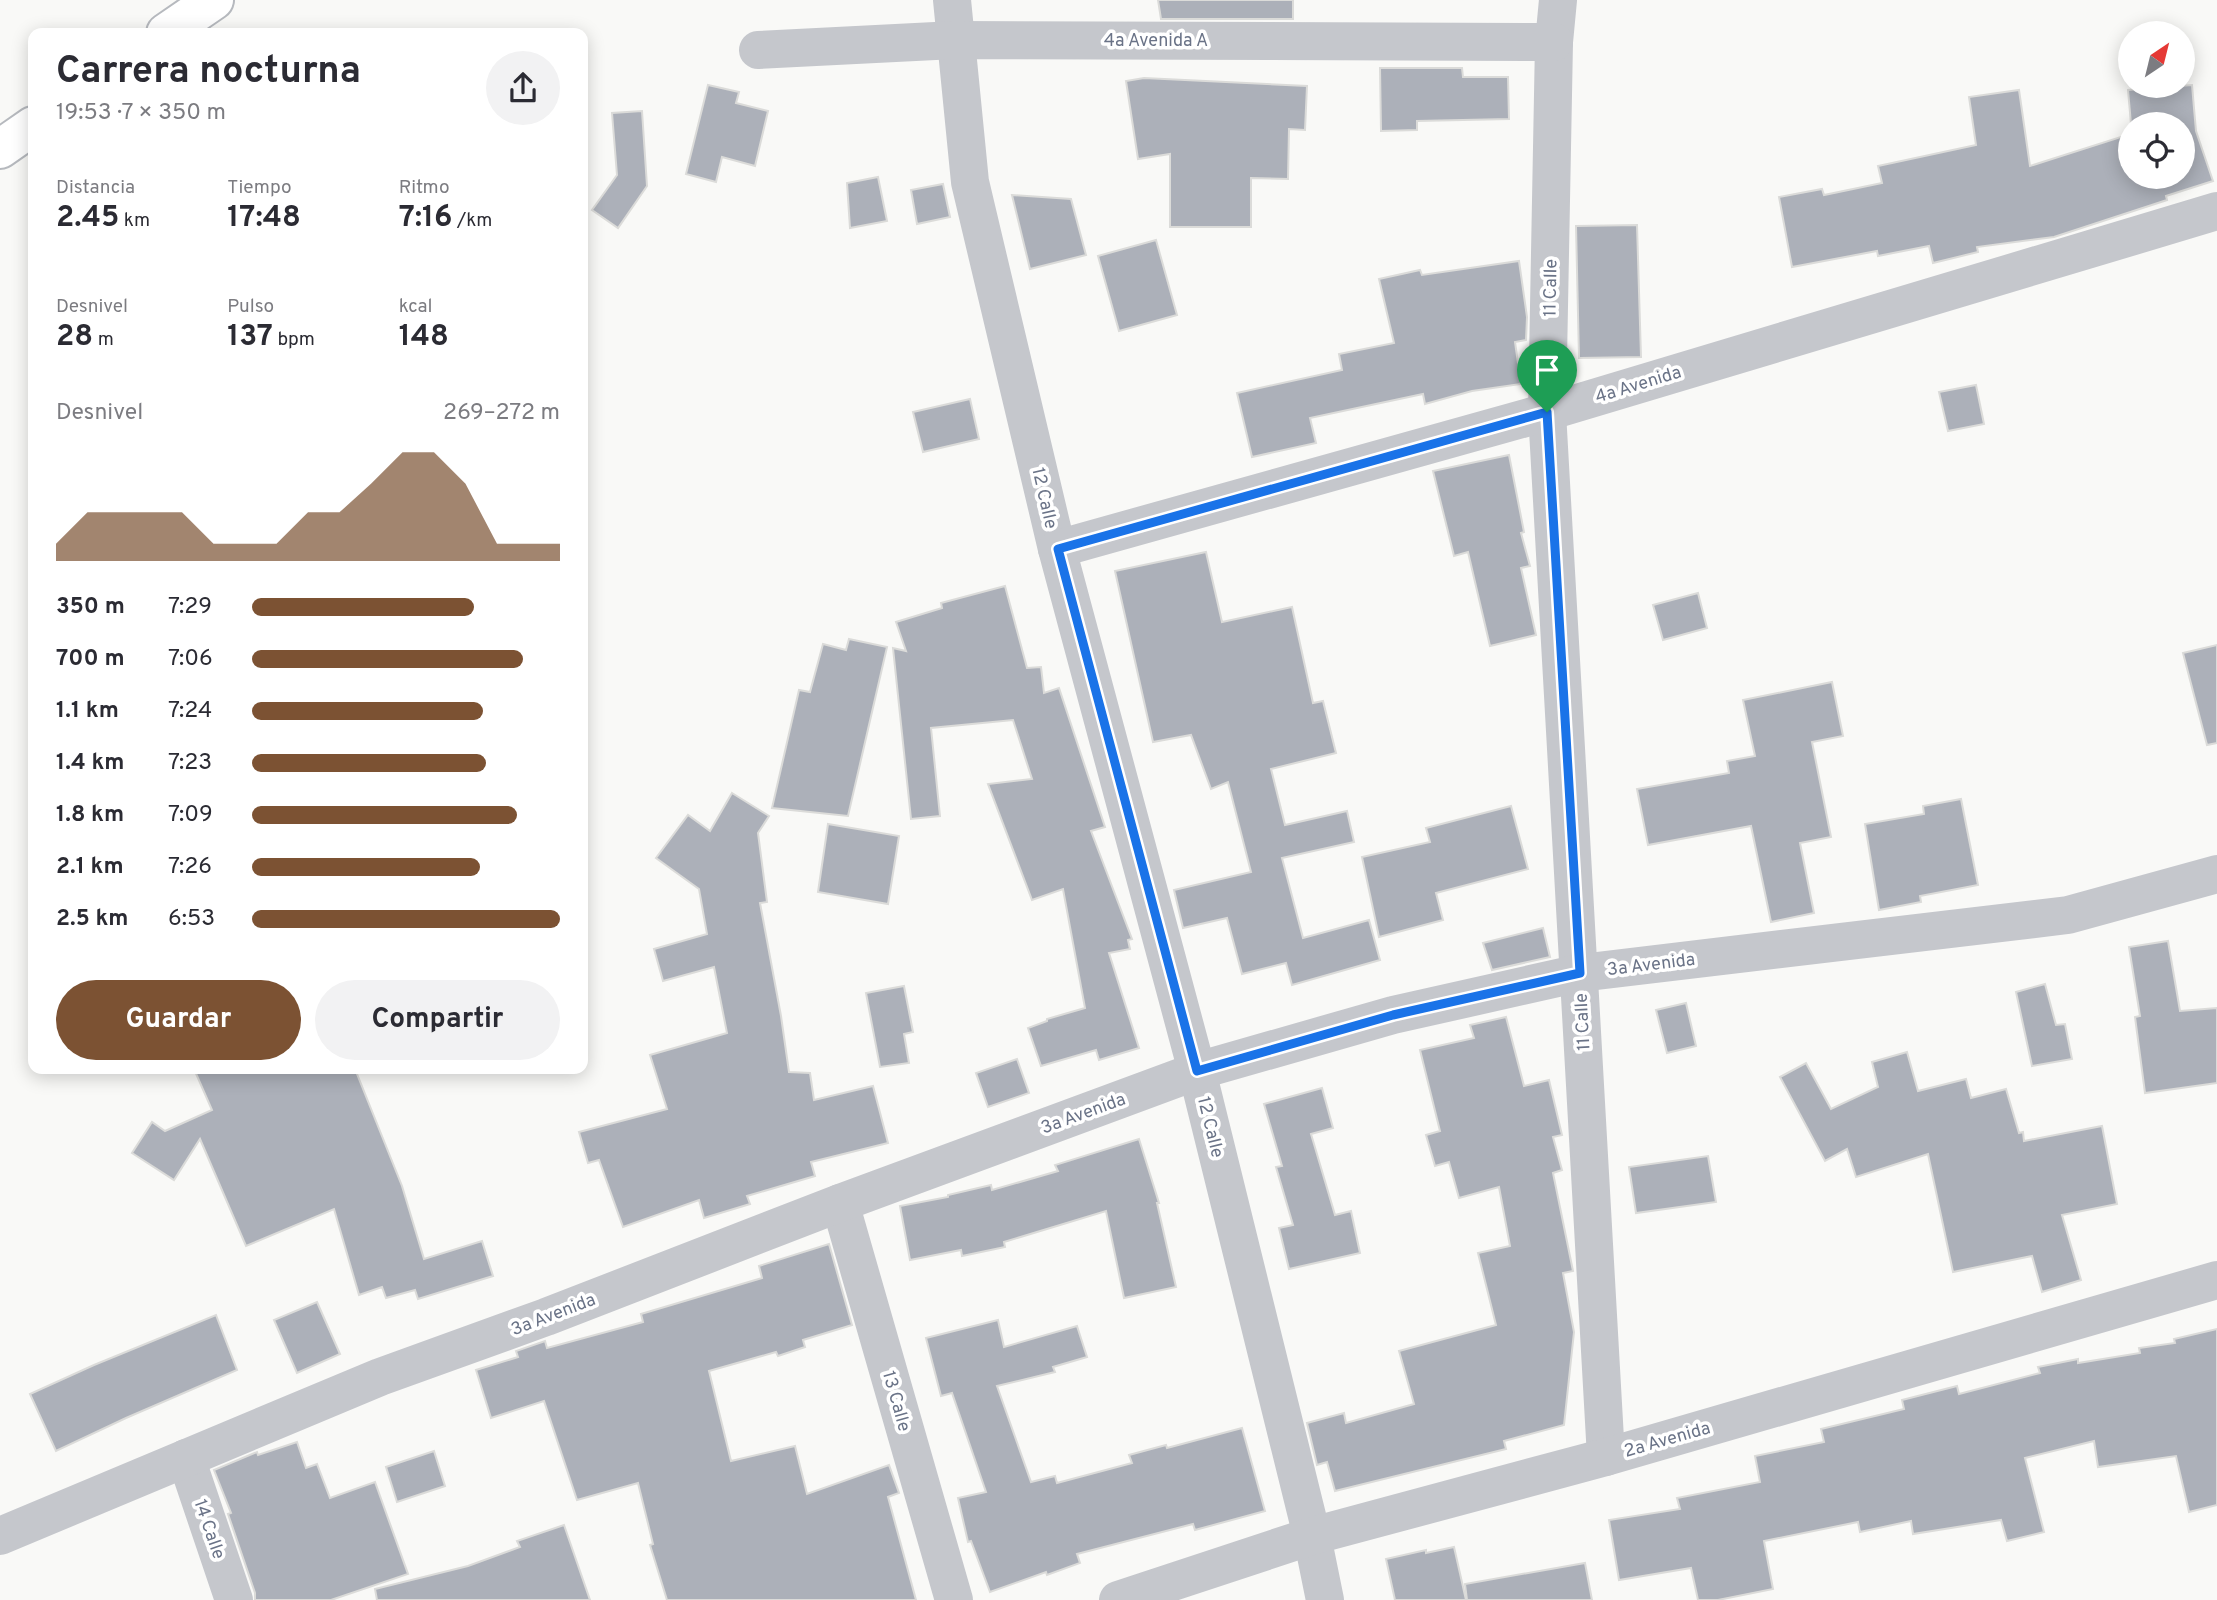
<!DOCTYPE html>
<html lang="es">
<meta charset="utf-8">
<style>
body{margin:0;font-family:Overpass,sans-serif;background:#f2f2f3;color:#2b2b33;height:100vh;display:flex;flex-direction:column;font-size:26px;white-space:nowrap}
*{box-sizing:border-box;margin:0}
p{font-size:23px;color:#7c7c81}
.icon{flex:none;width:38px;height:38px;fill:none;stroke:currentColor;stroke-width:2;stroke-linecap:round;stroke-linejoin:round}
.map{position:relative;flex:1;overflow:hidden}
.drawer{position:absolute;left:28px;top:28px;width:560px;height:1046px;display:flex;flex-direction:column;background:#fff;border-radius:14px;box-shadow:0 4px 18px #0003}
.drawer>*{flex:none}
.needle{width:46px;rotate:35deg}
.fabs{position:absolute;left:2118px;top:21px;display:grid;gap:14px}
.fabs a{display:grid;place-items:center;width:77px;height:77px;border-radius:50%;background:#fff;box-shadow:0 4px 18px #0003;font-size:35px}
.pin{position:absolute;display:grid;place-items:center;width:60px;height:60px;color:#fff;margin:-72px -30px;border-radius:50% 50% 50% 0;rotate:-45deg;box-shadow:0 0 7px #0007}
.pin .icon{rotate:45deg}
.round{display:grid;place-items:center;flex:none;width:74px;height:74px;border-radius:37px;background:#f2f2f3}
.summary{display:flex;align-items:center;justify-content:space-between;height:119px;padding:0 28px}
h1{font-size:38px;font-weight:700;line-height:52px}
.metrics{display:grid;grid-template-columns:repeat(3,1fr);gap:10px;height:119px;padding:7px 28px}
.metrics div{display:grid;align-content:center}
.metrics b{font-size:30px;font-weight:700}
.metrics small{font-size:19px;font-weight:400}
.metrics p{font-size:19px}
.chart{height:196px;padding:14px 28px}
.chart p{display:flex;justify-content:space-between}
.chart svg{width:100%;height:126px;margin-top:7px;fill:#7c5233;opacity:.7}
.button{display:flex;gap:14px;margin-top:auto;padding:14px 28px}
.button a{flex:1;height:80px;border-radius:42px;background:#7c5233;color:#fff;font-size:28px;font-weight:700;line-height:80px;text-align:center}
.button a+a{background:#f2f2f3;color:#2b2b33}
ul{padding:0 28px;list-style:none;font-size:23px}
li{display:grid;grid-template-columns:112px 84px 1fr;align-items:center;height:52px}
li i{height:18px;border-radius:9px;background:#7c5233}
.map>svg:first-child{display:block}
.building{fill:#acb0b9;stroke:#dbdbd9;stroke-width:2}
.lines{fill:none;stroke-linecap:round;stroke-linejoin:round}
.major-casing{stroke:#b6b9be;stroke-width:42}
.minor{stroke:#c5c7cc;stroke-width:38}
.major{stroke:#fff;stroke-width:38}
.route-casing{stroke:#fff;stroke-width:14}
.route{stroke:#1a73e8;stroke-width:9}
.labels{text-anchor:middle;stroke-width:7;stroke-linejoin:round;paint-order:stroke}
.street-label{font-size:18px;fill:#6a7387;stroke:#fff}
</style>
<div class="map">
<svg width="2217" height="1600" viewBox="0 0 2217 1600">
<rect width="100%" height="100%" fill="#f9f9f7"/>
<g class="building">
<path d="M 1158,0 L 1293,0 L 1293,19 L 1161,19 Z"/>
<path d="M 1380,68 L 1462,68 L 1463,77 L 1508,77 L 1509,119 L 1417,121 L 1417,130 L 1381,131 Z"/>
<path d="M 1144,78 L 1307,86 L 1305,130 L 1289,129 L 1288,179 L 1251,178 L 1251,227 L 1170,227 L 1170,154 L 1138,159 L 1126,81 Z"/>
<path d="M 708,85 L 739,92 L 736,103 L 768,111 L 755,166 L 722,157 L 716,182 L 686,174 Z"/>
<path d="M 2192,85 L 2196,131 L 2213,181 L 2166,196 L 2167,200 L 2054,237 L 1977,247 L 1978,252 L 1933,263 L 1929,246 L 1878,256 L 1877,251 L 1792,267 L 1779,197 L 1822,189 L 1824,195 L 1882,183 L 1878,166 L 1976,145 L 1969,97 L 2019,90 L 2030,166 L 2130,134 L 2130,177 L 2182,177 L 2182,124 L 2131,124 L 2128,90 Z"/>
<path d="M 642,111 L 647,186 L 618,228 L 592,210 L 617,175 L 612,113 Z"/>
<path d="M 878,177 L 887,221 L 850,228 L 847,183 Z"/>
<path d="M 943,184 L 950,217 L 917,224 L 911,190 Z"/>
<path d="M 1012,195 L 1071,199 L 1086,255 L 1030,269 Z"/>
<path d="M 1637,225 L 1641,357 L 1579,358 L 1576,226 Z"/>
<path d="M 1156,240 L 1177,315 L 1119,331 L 1098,256 Z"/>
<path d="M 1519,261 L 1527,317 L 1526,340 L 1515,342 L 1521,384 L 1472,391 L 1425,404 L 1423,394 L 1310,418 L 1316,443 L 1252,457 L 1237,393 L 1342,370 L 1339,354 L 1394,343 L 1379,279 L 1420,270 L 1422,275 Z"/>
<path d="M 1976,385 L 1984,424 L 1948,431 L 1939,392 Z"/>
<path d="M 970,399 L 979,439 L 923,452 L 913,412 Z"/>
<path d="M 1509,455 L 1524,532 L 1521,533 L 1530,566 L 1521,568 L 1536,635 L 1490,646 L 1468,552 L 1454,556 L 1433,471 Z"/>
<path d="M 1206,552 L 1222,622 L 1292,607 L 1313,703 L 1323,701 L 1336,753 L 1271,769 L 1285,825 L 1347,811 L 1354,842 L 1282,858 L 1303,938 L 1369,920 L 1380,960 L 1292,985 L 1286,963 L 1242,974 L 1227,918 L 1183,928 L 1174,890 L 1251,872 L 1228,782 L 1211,789 L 1191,735 L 1153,742 L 1115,571 Z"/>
<path d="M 1005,586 L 1027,668 L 1041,667 L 1044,693 L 1059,688 L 1105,827 L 1091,831 L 1132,939 L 1128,940 L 1130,949 L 1109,953 L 1139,1048 L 1099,1060 L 1096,1050 L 1041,1066 L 1028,1028 L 1047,1021 L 1047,1019 L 1085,1008 L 1063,889 L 1032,900 L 988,784 L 1032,779 L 1013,720 L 931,728 L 940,816 L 911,819 L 893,648 L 906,651 L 896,622 L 942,608 L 941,603 Z"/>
<path d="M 1698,593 L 1707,628 L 1663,640 L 1653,605 Z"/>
<path d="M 849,639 L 887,647 L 848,816 L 772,808 L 799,690 L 810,692 L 823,644 L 846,650 Z"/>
<path d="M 2217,645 L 2217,743 L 2207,745 L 2183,653 Z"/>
<path d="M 1832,682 L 1843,736 L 1812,742 L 1831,837 L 1800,843 L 1814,913 L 1771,922 L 1751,826 L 1648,845 L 1637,789 L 1729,773 L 1727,761 L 1755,756 L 1743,700 Z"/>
<path d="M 732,793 L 769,816 L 758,833 L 767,902 L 760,903 L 781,1016 L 789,1072 L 810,1073 L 814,1100 L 873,1086 L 888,1143 L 811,1162 L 815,1176 L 747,1196 L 750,1204 L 704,1218 L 699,1200 L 623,1227 L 599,1160 L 588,1163 L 579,1132 L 667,1109 L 650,1055 L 727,1033 L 714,967 L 663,981 L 654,949 L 707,934 L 699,889 L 656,858 L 688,815 L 710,831 Z"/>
<path d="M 1961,799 L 1978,885 L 1920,896 L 1921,902 L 1879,910 L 1865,824 L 1924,814 L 1923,806 Z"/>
<path d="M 1511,806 L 1528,869 L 1436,893 L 1443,920 L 1379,937 L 1362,857 L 1430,842 L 1426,828 Z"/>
<path d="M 828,824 L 899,836 L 888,904 L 818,892 Z"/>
<path d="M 1543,928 L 1550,957 L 1492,970 L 1483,943 Z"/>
<path d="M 2168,941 L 2180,1011 L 2217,1008 L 2217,1083 L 2145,1093 L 2135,1017 L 2140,1016 L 2129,947 Z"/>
<path d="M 2045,984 L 2056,1025 L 2065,1024 L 2072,1059 L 2032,1066 L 2016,992 Z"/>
<path d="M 904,986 L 913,1032 L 904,1034 L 909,1063 L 880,1067 L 866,993 Z"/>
<path d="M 1686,1003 L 1696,1046 L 1667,1053 L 1656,1010 Z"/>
<path d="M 1506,1017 L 1524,1086 L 1549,1080 L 1562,1135 L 1553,1137 L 1562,1170 L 1553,1173 L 1573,1271 L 1563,1273 L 1574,1332 L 1564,1425 L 1504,1441 L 1506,1449 L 1335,1491 L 1327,1462 L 1317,1465 L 1307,1423 L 1344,1413 L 1346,1423 L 1414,1404 L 1399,1351 L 1496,1325 L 1478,1253 L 1510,1246 L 1499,1187 L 1459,1198 L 1449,1162 L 1435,1166 L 1426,1135 L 1440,1131 L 1420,1050 L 1474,1038 L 1470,1025 Z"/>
<path d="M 1907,1052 L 1918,1091 L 1966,1079 L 1971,1098 L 2006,1089 L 2019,1133 L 2023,1132 L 2024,1141 L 2102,1126 L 2117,1204 L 2062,1215 L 2081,1280 L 2042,1292 L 2032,1256 L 1953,1272 L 1928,1154 L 1856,1177 L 1847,1149 L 1825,1161 L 1780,1077 L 1806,1063 L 1831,1109 L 1878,1087 L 1872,1062 Z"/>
<path d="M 1017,1059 L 1029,1093 L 988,1107 L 976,1073 Z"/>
<path d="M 194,1069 L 355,1069 L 402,1186 L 424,1259 L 482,1241 L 493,1276 L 418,1299 L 415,1290 L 386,1298 L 382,1287 L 359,1295 L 334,1209 L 246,1246 L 200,1139 L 174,1180 L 132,1153 L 152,1122 L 165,1131 L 212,1110 Z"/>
<path d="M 1322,1088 L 1333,1128 L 1311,1134 L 1335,1215 L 1351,1211 L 1360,1253 L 1289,1269 L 1279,1228 L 1293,1225 L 1276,1167 L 1282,1166 L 1264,1104 Z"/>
<path d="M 1139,1139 L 1159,1203 L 1157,1203 L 1176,1287 L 1124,1298 L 1106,1211 L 1004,1242 L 1005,1247 L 962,1256 L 961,1250 L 910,1260 L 900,1206 L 948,1197 L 948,1195 L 991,1185 L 992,1190 L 1058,1171 L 1055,1165 Z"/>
<path d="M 1708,1156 L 1716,1202 L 1636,1213 L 1629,1167 Z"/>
<path d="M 829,1244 L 852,1325 L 803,1340 L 805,1347 L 778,1356 L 776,1352 L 709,1371 L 731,1461 L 795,1446 L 807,1494 L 889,1465 L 899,1493 L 888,1497 L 916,1600 L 667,1600 L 650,1545 L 653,1544 L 638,1483 L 577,1500 L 544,1401 L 491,1418 L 476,1370 L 518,1357 L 516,1351 L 545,1341 L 547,1348 L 643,1322 L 641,1314 L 762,1278 L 759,1266 Z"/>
<path d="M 317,1302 L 340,1354 L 297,1373 L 274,1320 Z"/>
<path d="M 216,1315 L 237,1370 L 126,1418 L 56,1451 L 30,1394 L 94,1365 Z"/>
<path d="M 998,1320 L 1004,1347 L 1077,1326 L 1087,1357 L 1053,1367 L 1055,1372 L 997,1386 L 1031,1482 L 1055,1476 L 1057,1483 L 1132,1463 L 1129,1455 L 1166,1445 L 1167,1448 L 1242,1428 L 1265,1511 L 1195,1530 L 1193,1524 L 1077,1554 L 1080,1563 L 1047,1575 L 1046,1572 L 990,1592 L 971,1541 L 968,1542 L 958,1498 L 986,1492 L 952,1393 L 941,1396 L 926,1338 Z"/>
<path d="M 2217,1329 L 2217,1505 L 2189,1512 L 2176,1456 L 2098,1467 L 2094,1441 L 2025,1458 L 2044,1532 L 2007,1541 L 2001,1520 L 1913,1534 L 1911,1521 L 1860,1532 L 1858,1522 L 1764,1541 L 1773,1589 L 1718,1600 L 1698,1600 L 1691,1568 L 1619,1580 L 1609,1520 L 1680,1509 L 1677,1498 L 1760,1482 L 1755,1456 L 1824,1442 L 1821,1429 L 1904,1409 L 1902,1400 L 1957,1386 L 1959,1394 L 2040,1373 L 2038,1367 L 2078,1359 L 2078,1363 L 2140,1353 L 2139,1348 L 2175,1343 L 2174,1339 Z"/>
<path d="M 297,1442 L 306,1468 L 317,1464 L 330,1498 L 375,1482 L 408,1574 L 331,1600 L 255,1600 L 255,1593 L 228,1514 L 231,1513 L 214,1470 L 257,1452 L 258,1455 Z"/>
<path d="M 434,1451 L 445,1486 L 397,1502 L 386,1467 Z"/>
<path d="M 564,1525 L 590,1600 L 377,1600 L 375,1589 L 468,1566 L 520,1547 L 517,1541 Z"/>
<path d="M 1454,1547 L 1466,1600 L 1395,1600 L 1386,1559 L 1426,1550 L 1426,1553 Z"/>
<path d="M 1585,1563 L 1592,1600 L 1467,1600 L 1465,1584 Z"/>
</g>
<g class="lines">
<g class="major-casing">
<g id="major">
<path d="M 166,33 L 214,0"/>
<path d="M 0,149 L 33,126"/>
</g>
</g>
<g class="minor">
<path d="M 952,0 L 970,182 L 1057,549 L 1197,1071 L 1312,1536 L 1325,1600"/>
<path d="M 1558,0 L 1554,42 L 1547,412 L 1606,1457"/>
<path d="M 758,50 L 955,40 L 1554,42"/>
<path d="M 1057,549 L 1547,412 L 2217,211"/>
<path d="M 840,1203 L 954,1600"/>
<path d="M 186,1458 L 234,1600"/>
<path d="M 0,1536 L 380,1377 L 546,1317 L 840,1203 L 1197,1071 L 1393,1015 L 1580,973 L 2068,915 L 2217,874"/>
<path d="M 1118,1600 L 1312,1536 L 1606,1457 L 2217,1280"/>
</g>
<use href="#major" class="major"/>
</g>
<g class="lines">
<g class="route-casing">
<path id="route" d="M 1547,412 L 1580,973 L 1393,1015 L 1197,1071 L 1058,549 Z"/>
</g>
<use href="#route" class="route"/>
</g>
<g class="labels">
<g class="street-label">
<text x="1156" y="46">4a Avenida A</text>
<text transform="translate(1550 288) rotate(-89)" y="6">11 Calle</text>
<text transform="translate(1638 384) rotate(-17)" y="6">4a Avenida</text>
<text transform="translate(1045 498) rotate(77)" y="6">12 Calle</text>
<text transform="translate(1651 964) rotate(-7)" y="6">3a Avenida</text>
<text transform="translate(1582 1022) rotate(-93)" y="6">11 Calle</text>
<text transform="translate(1083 1113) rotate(-20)" y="6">3a Avenida</text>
<text transform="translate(1211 1127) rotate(76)" y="6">12 Calle</text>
<text transform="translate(553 1314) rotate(-21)" y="6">3a Avenida</text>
<text transform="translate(897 1401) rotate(74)" y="6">13 Calle</text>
<text transform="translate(1667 1439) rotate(-16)" y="6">2a Avenida</text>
<text transform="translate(210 1529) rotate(71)" y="6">14 Calle</text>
</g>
</g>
</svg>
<div class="fabs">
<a><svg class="needle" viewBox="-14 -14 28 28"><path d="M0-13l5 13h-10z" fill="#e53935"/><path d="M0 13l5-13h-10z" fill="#7c7c81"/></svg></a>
<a><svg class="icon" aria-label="locate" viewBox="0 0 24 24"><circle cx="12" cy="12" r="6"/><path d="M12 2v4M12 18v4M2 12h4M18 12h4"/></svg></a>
</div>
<div class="pin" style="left:1547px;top:412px;background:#1e9e55"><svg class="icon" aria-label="arrive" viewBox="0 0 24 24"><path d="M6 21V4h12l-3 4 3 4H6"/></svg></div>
<section class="drawer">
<div class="summary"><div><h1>Carrera nocturna</h1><p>19:53 · 7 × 350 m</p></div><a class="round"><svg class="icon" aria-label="share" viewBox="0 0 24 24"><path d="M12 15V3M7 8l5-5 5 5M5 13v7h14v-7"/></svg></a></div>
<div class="metrics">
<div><p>Distancia</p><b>2.45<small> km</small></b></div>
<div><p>Tiempo</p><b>17:48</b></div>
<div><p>Ritmo</p><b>7:16<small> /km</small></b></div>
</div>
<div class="metrics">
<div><p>Desnivel</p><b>28<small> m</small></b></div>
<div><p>Pulso</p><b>137<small> bpm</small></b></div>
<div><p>kcal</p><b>148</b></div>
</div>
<div class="chart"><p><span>Desnivel</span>269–272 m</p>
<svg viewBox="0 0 160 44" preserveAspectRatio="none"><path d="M0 44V38L10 27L20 27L30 27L40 27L50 38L60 38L70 38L80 27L90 27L100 17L110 6L120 6L130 17L140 38L150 38L160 38V44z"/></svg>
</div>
<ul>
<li><b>350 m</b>7:29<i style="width:72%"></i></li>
<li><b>700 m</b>7:06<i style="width:88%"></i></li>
<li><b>1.1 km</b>7:24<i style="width:75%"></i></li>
<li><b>1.4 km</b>7:23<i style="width:76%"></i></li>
<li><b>1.8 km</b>7:09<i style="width:86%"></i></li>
<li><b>2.1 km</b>7:26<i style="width:74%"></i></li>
<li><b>2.5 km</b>6:53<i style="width:100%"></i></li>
</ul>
<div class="button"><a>Guardar</a><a>Compartir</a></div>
</section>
</div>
